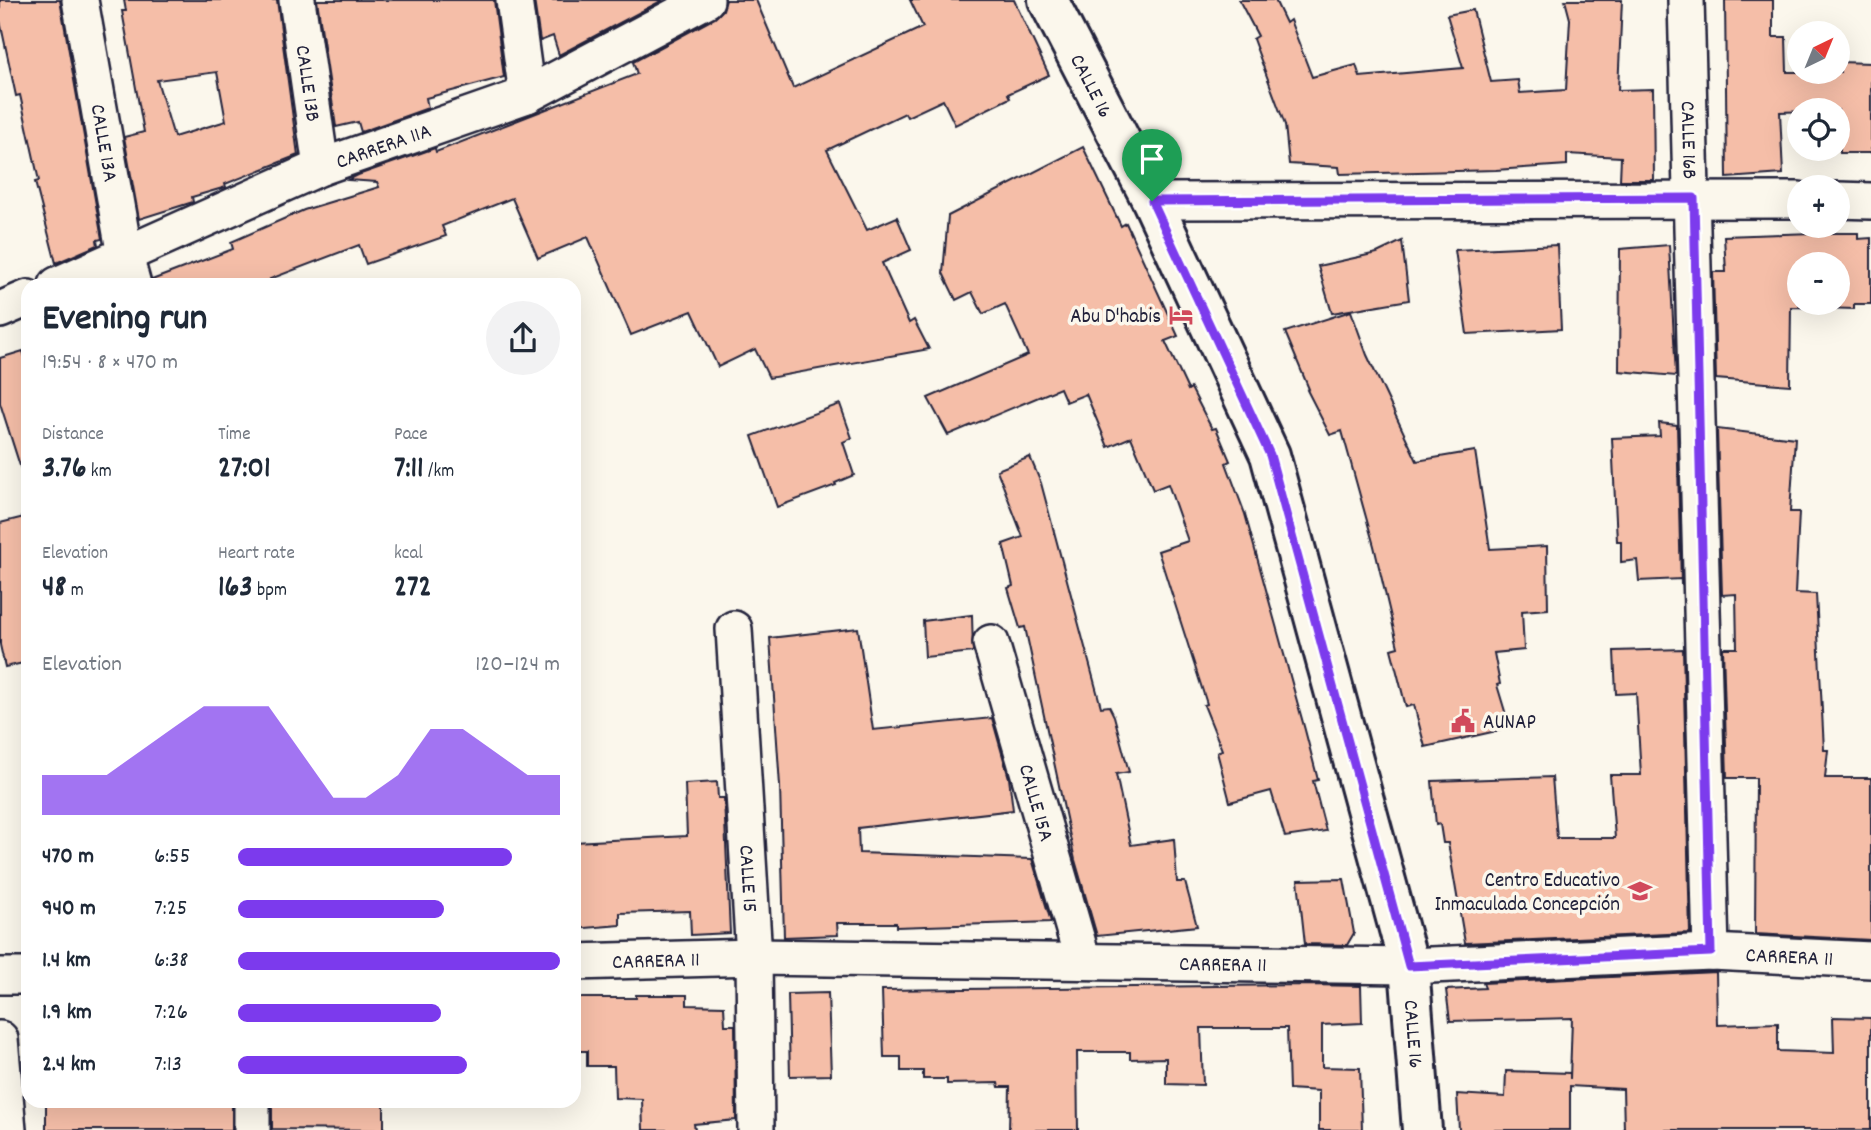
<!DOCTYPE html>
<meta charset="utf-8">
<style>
body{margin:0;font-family:Dekko,sans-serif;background:#f2f2f3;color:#1f2937;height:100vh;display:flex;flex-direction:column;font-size:26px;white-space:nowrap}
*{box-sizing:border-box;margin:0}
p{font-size:23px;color:#747a83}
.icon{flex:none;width:38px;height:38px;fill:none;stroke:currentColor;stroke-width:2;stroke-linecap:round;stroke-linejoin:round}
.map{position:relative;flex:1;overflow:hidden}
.sheet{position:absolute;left:21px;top:278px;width:560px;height:830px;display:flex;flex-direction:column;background:#fff;border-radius:21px;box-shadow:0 7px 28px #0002}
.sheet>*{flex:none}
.needle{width:46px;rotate:43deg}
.fabs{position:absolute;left:1787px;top:21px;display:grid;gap:14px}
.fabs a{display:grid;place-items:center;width:63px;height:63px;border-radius:50%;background:#fff;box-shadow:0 7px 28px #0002;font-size:35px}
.pin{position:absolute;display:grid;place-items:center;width:60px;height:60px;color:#fff;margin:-72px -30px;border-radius:50% 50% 50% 0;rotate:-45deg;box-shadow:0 0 7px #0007}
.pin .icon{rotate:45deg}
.round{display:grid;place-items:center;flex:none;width:74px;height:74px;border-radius:37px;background:#f2f2f3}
.head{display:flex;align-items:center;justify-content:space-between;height:119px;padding:0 21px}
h1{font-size:38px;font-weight:700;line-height:52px}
.metrics{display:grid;grid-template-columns:repeat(3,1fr);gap:10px;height:119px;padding:7px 21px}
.metrics div{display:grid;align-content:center}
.metrics b{font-size:30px;font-weight:700}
.metrics small{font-size:19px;font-weight:400}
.metrics p{font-size:19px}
.chart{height:196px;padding:14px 21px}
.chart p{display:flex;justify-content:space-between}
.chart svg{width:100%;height:126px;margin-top:7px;fill:#7c3aed;opacity:.7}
ul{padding:0 21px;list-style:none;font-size:23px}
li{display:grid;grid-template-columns:112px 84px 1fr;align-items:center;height:52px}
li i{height:18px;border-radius:9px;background:#7c3aed}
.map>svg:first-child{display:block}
.building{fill:#f5bea8;stroke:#22223b;stroke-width:2;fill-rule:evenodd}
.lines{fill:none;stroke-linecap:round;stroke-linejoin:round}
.minor-casing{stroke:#22223b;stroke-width:40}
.major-casing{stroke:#22223b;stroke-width:44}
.minor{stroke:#fbf7ec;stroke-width:35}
.major{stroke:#fbf7ec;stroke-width:38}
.route-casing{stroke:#fff;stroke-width:14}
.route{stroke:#7c3aed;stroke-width:9}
.labels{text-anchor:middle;stroke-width:7;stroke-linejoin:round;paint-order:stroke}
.street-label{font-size:21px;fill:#22223b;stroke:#fbf7ec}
.poi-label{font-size:21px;fill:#22223b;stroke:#fbf7ec;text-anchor:end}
</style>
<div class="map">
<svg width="1871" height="1130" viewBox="0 0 1871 1130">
<rect width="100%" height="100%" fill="#fbf7ec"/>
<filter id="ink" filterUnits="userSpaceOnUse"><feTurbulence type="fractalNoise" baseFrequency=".0143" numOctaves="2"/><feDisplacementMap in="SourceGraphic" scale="14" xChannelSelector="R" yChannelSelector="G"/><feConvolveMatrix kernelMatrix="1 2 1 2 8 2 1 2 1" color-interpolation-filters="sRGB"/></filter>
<g filter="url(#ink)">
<g class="building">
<path d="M 0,0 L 60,0 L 102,239 L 97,240 L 98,245 L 56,263 L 35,182 L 39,181 L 20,95 L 16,96 L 0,21 Z"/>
<path d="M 124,0 L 277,0 L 298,155 L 225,184 L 226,187 L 192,197 L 193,202 L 139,219 L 124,137 L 144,132 L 122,11 L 126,11 ZM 217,72 L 226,121 L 174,137 L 157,80 Z"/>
<path d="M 317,0 L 494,0 L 504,77 L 426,98 L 428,108 L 361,132 L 358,122 L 336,127 Z"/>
<path d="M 534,0 L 663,0 L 559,55 L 553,36 L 540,41 Z"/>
<path d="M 726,0 L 756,0 L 793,88 L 923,27 L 910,0 L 1014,0 L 1049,75 L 1008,94 L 1010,98 L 955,125 L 943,100 L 907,117 L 905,113 L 827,150 L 867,230 L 897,217 L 911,250 L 882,263 L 909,323 L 914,320 L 929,349 L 769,378 L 755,349 L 718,367 L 692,311 L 631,335 L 588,237 L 538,258 L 512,198 L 442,226 L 446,236 L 366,264 L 359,245 L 270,279 L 272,285 L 153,285 L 152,280 L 233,249 L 231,242 L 304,210 L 379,187 L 377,182 L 348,180 L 358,175 L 435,148 L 436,152 L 637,74 L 633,62 L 715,18 L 723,10 Z"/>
<path d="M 1239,0 L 1275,0 L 1286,23 L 1290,20 L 1312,77 L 1356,65 L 1360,77 L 1463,68 L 1447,15 L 1473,10 L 1491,82 L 1518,80 L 1520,93 L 1566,90 L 1570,19 L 1565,0 L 1622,0 L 1618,90 L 1653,89 L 1654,180 L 1620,180 L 1621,157 L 1567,154 L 1567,165 L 1496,170 L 1340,174 L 1339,167 L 1289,164 L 1285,125 L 1253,39 L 1258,36 Z"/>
<path d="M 1725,0 L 1773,0 L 1773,37 L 1786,37 L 1787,72 L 1840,72 L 1839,62 L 1871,63 L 1871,153 L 1840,153 L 1838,110 L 1780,112 L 1783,174 L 1727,178 Z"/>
<path d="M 1083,147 L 1121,226 L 1126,223 L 1178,336 L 1165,341 L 1188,390 L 1191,388 L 1212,429 L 1216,428 L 1230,461 L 1226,463 L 1245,514 L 1305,730 L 1318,780 L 1313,781 L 1326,831 L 1285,837 L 1271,791 L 1230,802 L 1217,752 L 1222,750 L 1204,705 L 1207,704 L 1158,551 L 1188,541 L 1168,484 L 1153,490 L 1131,437 L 1108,447 L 1086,394 L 1066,402 L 1060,388 L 948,435 L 928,398 L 1028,355 L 1005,304 L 983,314 L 972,292 L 956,300 L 943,273 L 948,216 Z"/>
<path d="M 1813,233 L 1858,233 L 1858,239 L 1871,238 L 1871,304 L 1854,304 L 1854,309 L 1791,307 L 1790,385 L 1716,379 L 1713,272 L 1726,272 L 1724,236 ZM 1799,264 L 1838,264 L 1838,303 L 1799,303 Z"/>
<path d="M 1402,241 L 1409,300 L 1332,313 L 1318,266 L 1377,253 Z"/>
<path d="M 1557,245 L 1561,329 L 1467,334 L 1455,250 Z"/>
<path d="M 1669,245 L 1676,376 L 1619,371 L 1620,249 Z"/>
<path d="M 1351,311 L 1367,355 L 1417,461 L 1475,451 L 1490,549 L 1547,546 L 1548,609 L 1522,611 L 1524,650 L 1494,653 L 1500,684 L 1497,685 L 1510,728 L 1425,747 L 1414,705 L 1406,707 L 1391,649 L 1398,647 L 1374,546 L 1342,431 L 1330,435 L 1307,390 L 1309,389 L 1285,332 Z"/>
<path d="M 23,351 L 28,367 L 28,471 L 22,472 L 0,403 L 0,358 Z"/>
<path d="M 840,404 L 852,438 L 843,442 L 854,475 L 835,483 L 836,485 L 777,507 L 752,436 Z"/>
<path d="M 1659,423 L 1677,425 L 1681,585 L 1681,579 L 1639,581 L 1637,560 L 1621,562 L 1621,541 L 1617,541 L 1612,438 L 1660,436 Z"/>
<path d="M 1717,429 L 1795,438 L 1790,512 L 1799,512 L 1795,593 L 1816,594 L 1824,750 L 1828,750 L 1825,778 L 1871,778 L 1871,940 L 1755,934 L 1756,778 L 1727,778 L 1723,648 L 1737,648 L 1736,594 L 1722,595 Z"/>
<path d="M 1030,457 L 1041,483 L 1101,707 L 1109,706 L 1114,716 L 1129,772 L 1116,774 L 1131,845 L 1174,839 L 1177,882 L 1185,882 L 1197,926 L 1097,936 L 1075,860 L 1025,627 L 1020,628 L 1008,588 L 1013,586 L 1003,544 L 1023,537 L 997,470 Z"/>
<path d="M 28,516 L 28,662 L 5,667 L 0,645 L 0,523 Z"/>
<path d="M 972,615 L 973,652 L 925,657 L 923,621 Z"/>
<path d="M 858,628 L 873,730 L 992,718 L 1009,778 L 1013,810 L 858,828 L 859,853 L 1032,859 L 1051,922 L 896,927 L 896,923 L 837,923 L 838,935 L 784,937 L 780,786 L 770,638 Z"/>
<path d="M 1683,649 L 1690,933 L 1465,943 L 1448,843 L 1443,843 L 1440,824 L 1436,825 L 1432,781 L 1552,777 L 1557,838 L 1615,838 L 1610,775 L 1641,775 L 1636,693 L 1616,694 L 1614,651 Z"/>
<path d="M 717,782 L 718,798 L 724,798 L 730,933 L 691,935 L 690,911 L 620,913 L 620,925 L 574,929 L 574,842 L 687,836 L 685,784 Z"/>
<path d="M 1344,879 L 1354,933 L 1347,945 L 1305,944 L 1298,880 Z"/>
<path d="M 1716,972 L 1717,1025 L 1778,1023 L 1778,1051 L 1834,1053 L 1833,1017 L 1871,1018 L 1871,1130 L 1624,1130 L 1623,1089 L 1570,1086 L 1570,1130 L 1459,1130 L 1457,1094 L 1505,1097 L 1506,1071 L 1570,1073 L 1570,1079 L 1572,1018 L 1450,1021 L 1446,990 L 1485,988 L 1483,983 Z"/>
<path d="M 1310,985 L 1361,986 L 1362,1023 L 1322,1025 L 1322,1067 L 1360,1068 L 1362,1130 L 1319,1130 L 1319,1091 L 1289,1089 L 1287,1028 L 1201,1028 L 1203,1085 L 1166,1084 L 1166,1058 L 1130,1059 L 1130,1052 L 1077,1052 L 1078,1130 L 1009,1130 L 1010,1087 L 999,1087 L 998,1083 L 947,1084 L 947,1079 L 923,1079 L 923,1071 L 901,1071 L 901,1057 L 884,1057 L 882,990 Z"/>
<path d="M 828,993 L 831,1075 L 790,1076 L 788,994 Z"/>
<path d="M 636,995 L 687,995 L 687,1005 L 724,1006 L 725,1025 L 735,1025 L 736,1120 L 694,1124 L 695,1130 L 643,1130 L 642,1099 L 615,1098 L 614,1066 L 587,1066 L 587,1051 L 574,1051 L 574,998 L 636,998 Z"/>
<rect x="46" y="1101" width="186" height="29"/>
<path d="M 272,1101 L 384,1101 L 384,1130 L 272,1129 Z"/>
</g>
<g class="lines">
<g class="minor-casing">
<g id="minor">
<path id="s1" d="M 80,0 L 125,256 L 133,285"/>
<path id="s2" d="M 297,0 L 321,167"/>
<path d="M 514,0 L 527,95"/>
<path id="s3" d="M 1686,0 L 1711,952"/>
<path d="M 1838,200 L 1871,201"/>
<path d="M 1152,201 L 1799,200"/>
<path id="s4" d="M 57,285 L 321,167 L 527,95 L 706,0"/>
<path d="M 0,310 L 28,298"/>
<path id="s5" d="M 734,629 L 754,957 L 756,1130"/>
<path id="s6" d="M 991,643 L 1083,961"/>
<path id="s7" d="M 574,962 L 754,957 L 1409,966 L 1711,952 L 1871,960"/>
<path d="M 0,976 L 28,976"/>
<path d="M 0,1039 L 8,1130"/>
<path d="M 252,1130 L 252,1101"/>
</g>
</g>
<g class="major-casing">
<g id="major">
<path id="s8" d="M 1048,0 L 1152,201 L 1270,455 L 1409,966 L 1422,1130"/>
</g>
</g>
<use href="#minor" class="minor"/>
<use href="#major" class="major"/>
</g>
</g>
<g class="lines" filter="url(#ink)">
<g class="route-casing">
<path id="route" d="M 1694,198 L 1711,952 L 1409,966 L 1270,455 L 1152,201 Z"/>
</g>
<use href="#route" class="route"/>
</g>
<defs>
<g id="hotel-bare" transform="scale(1.89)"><path d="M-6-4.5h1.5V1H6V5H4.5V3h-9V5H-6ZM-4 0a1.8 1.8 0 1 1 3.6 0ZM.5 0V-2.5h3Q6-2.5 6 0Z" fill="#d1495b" stroke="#fbf7ec" stroke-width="2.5" paint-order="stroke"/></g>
<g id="civic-bare" transform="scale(1.89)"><path d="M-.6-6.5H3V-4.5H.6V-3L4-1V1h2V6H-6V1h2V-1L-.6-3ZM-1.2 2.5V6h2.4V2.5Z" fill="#d1495b" stroke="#fbf7ec" stroke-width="2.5" paint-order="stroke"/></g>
<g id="school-bare" transform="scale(1.89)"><path d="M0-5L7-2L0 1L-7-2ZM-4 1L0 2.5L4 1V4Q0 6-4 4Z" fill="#d1495b" stroke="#fbf7ec" stroke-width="2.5" paint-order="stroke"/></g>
</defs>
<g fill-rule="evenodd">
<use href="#hotel-bare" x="1181" y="315"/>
<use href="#civic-bare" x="1463" y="721"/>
<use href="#school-bare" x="1640" y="891"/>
</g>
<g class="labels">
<g class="street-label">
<text dy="7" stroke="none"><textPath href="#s2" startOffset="84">CALLE 13B</textPath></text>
<text dy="7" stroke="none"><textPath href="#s8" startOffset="96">CALLE 16</textPath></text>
<text dy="7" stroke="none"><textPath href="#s3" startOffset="140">CALLE 16B</textPath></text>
<text dy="7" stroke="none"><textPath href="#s1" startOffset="145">CALLE 13A</textPath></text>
<text dy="7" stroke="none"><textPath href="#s4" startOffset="355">CARRERA 11A</textPath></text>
<text dy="7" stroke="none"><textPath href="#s6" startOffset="166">CALLE 15A</textPath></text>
<text dy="7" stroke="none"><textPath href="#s5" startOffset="250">CALLE 15</textPath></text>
<text dy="7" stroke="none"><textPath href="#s7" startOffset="1216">CARRERA 11</textPath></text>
<text dy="7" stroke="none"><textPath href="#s7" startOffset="82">CARRERA 11</textPath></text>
<text dy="7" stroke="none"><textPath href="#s7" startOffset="649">CARRERA 11</textPath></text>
<text dy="7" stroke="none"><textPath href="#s8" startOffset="1104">CALLE 16</textPath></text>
</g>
<g class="poi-label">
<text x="1161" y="322">Abu D'habis</text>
<text x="1483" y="728" text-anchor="start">AUNAP</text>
<text x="1620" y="886">Centro Educativo<tspan x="1620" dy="24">Inmaculada Concepción</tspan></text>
</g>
</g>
</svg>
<div class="fabs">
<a><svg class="needle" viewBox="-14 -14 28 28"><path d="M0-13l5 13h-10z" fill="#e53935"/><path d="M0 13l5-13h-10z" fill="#747a83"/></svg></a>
<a><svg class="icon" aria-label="locate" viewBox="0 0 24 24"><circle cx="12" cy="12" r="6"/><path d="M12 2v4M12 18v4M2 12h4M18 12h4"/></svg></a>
<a>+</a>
<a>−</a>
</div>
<div class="pin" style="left:1152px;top:201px;background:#1e9e55"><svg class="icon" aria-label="arrive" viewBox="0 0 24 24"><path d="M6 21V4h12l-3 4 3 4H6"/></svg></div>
<section class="sheet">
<div class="head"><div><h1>Evening run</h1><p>19:54 · 8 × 470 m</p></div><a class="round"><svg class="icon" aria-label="share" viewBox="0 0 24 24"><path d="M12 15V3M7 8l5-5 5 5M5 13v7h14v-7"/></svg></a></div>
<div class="metrics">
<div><p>Distance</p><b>3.76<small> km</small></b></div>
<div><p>Time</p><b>27:01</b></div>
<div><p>Pace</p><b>7:11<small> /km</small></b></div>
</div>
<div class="metrics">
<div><p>Elevation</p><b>48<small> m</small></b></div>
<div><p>Heart rate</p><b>163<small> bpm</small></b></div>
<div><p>kcal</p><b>272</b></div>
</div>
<div class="chart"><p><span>Elevation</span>120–124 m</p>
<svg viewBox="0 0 160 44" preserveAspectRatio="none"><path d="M0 44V30L10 30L20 30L30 22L40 14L50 6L60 6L70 6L80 22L90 38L100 38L110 30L120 14L130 14L140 22L150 30L160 30V44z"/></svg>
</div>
<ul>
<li><b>470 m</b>6:55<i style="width:85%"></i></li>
<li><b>940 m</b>7:25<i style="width:64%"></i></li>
<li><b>1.4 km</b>6:38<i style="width:100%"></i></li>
<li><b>1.9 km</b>7:26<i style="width:63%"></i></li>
<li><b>2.4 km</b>7:13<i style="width:71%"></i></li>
</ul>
</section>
</div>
